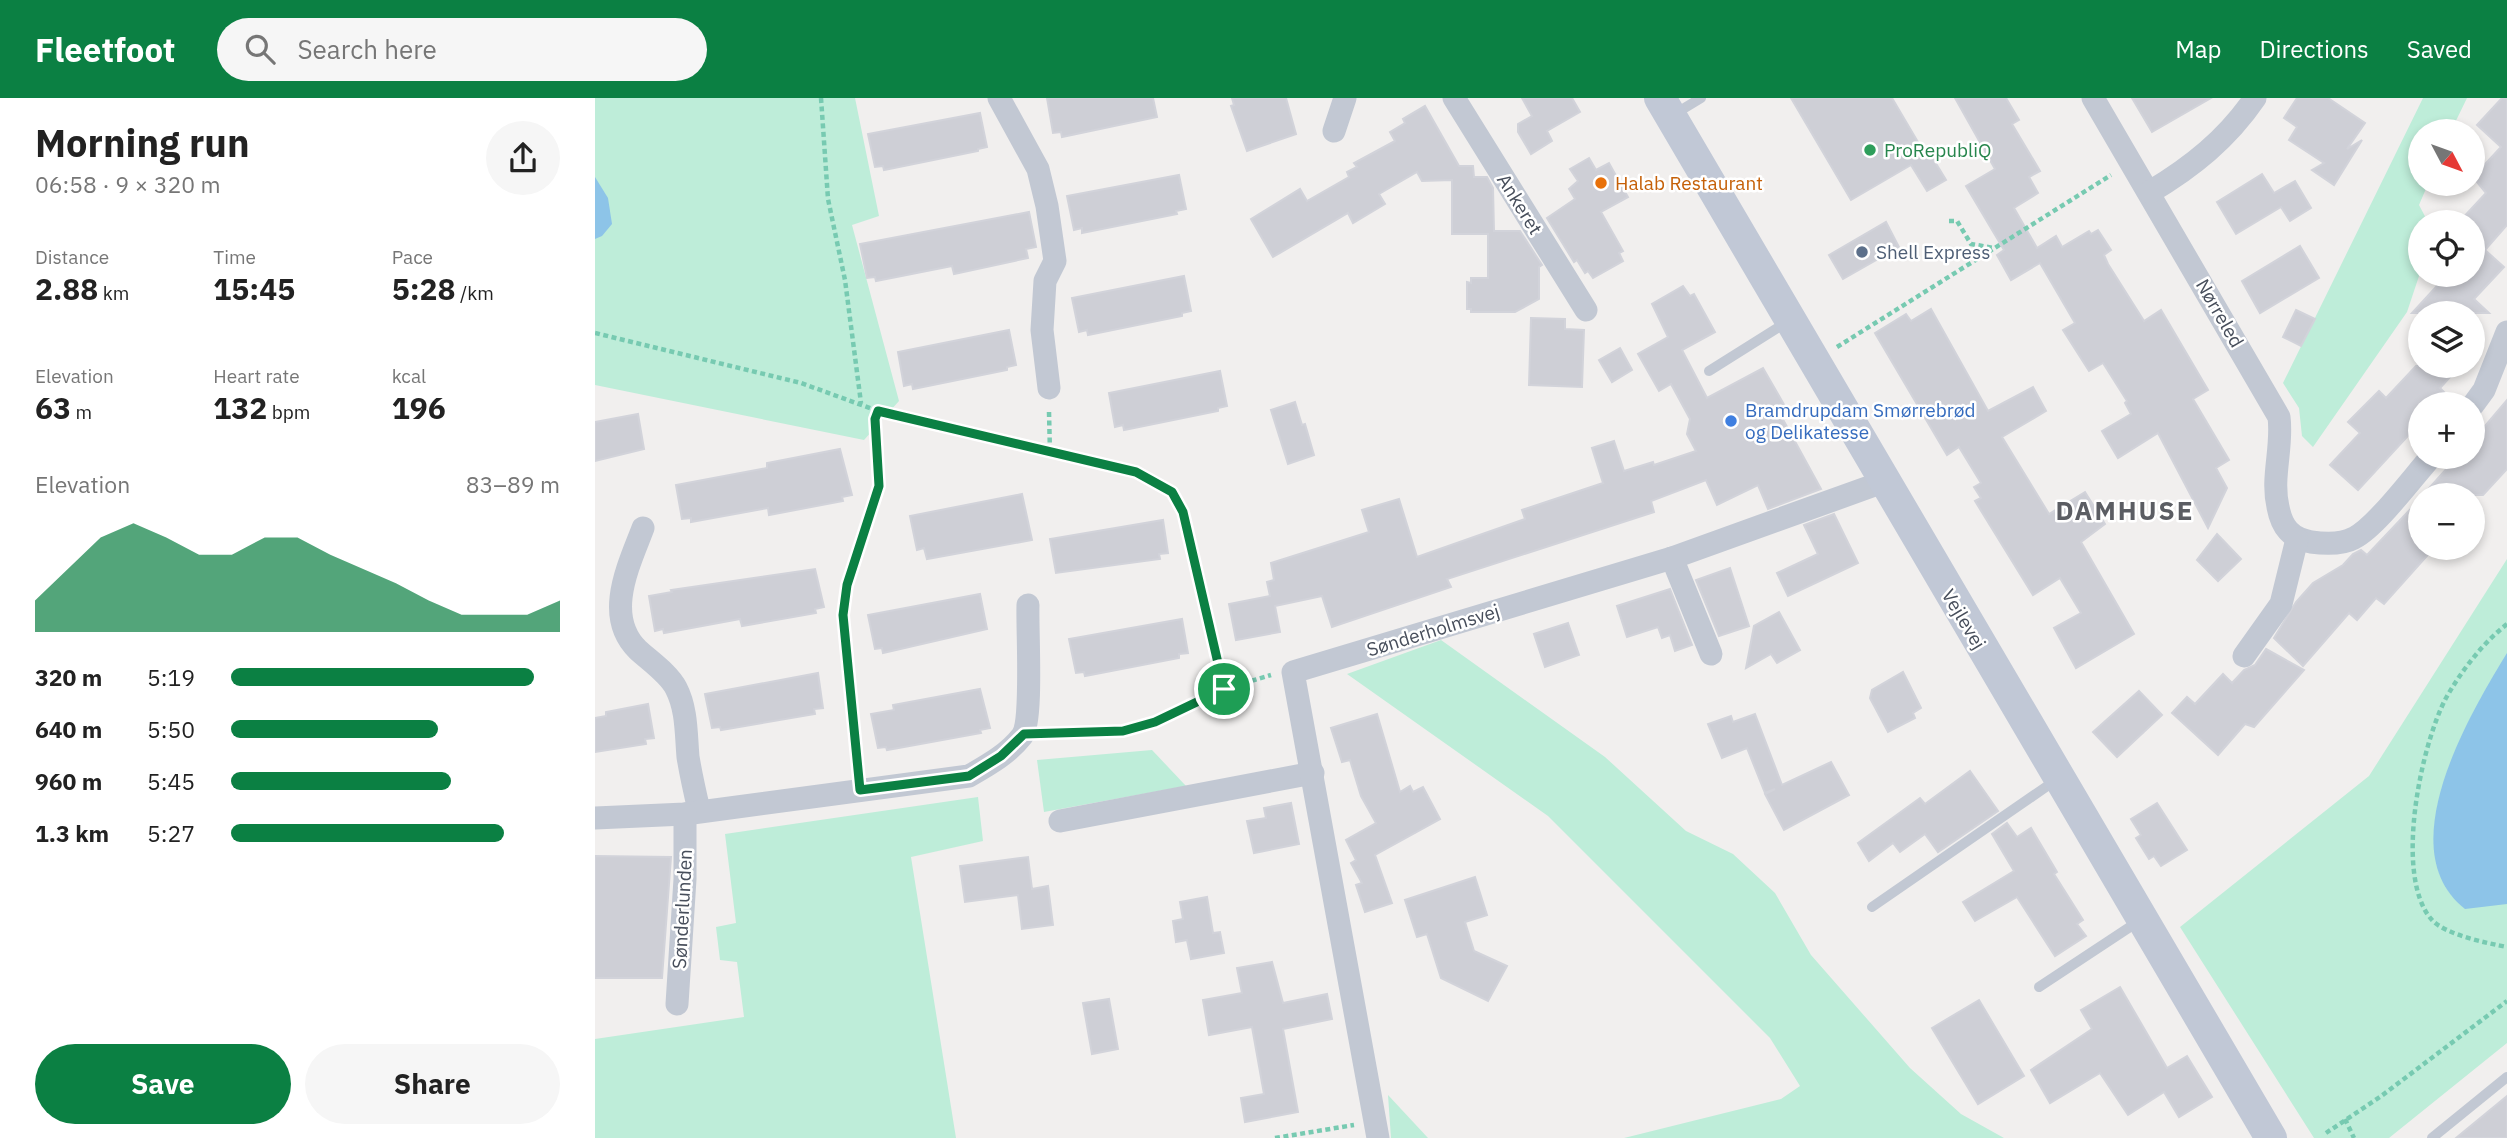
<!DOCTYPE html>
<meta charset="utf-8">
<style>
body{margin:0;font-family:"IBM Plex Sans",sans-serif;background:#f6f6f6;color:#222;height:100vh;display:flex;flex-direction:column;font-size:26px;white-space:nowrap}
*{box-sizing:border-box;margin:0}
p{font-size:23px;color:#767676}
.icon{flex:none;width:38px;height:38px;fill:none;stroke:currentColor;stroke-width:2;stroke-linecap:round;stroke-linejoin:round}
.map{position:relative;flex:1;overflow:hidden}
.details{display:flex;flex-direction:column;background:#fff;width:595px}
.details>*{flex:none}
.needle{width:46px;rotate:131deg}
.controls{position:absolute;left:1813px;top:21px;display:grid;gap:14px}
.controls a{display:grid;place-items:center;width:77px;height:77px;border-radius:50%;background:#fff;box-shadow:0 4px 10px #0003;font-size:35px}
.pin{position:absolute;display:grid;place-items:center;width:60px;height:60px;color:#fff;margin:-30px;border:4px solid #fff;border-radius:50%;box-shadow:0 2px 7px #0007}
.round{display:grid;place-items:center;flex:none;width:74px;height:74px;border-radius:37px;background:#f6f6f6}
.head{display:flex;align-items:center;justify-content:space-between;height:119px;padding:0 35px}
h1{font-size:38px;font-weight:700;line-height:52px}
.stats{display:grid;grid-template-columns:repeat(3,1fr);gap:10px;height:119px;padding:7px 35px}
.stats div{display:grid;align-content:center}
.stats b{font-size:30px;font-weight:700}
.stats small{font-size:19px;font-weight:400}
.stats p{font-size:19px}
.chart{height:196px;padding:14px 35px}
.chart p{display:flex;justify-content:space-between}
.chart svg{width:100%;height:126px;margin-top:7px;fill:#0b8043;opacity:.7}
.primary-button{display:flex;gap:14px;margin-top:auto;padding:14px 35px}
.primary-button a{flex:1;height:80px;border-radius:42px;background:#0b8043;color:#fff;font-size:28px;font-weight:700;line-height:80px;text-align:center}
.primary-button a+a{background:#f6f6f6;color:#222}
ul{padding:0 35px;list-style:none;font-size:23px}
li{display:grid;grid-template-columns:112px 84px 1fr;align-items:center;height:52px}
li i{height:18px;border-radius:9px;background:#0b8043}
header{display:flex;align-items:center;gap:42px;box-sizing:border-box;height:98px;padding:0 35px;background:#0b8043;color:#fff}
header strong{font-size:33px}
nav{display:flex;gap:38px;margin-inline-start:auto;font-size:24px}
.search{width:490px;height:63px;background:#f6f6f6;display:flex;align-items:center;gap:18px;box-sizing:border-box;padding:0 24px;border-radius:38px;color:#767676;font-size:26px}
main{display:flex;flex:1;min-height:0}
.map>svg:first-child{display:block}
.green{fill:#beedd9}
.water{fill:#8dc4e8}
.building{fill:#cecfd6;stroke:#d2d3da;stroke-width:2}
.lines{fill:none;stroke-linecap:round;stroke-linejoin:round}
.path{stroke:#77cab1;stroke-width:4.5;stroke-dasharray:5 3.5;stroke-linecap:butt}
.lane{stroke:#c2c8d3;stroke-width:10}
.street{stroke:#c2c8d3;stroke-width:23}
.secondary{stroke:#c1c8d6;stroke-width:32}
.route-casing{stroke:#fff;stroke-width:14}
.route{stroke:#0b8043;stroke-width:9}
.leisure-dot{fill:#2e9e5b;stroke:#fff;stroke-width:2.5}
.food-dot{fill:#e8710a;stroke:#fff;stroke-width:2.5}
.service-dot{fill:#5c6f8a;stroke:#fff;stroke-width:2.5}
.shop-dot{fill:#3f7fe0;stroke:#fff;stroke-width:2.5}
.labels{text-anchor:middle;stroke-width:5;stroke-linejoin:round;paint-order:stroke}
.leisure-label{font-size:19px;fill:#27864d;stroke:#fff;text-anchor:start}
.food-label{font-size:19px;fill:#c56008;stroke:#fff;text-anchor:start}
.street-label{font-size:19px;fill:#474e5b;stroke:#fff}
.service-label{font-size:19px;fill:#4e5e75;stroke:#fff;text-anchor:start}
.shop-label{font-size:19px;fill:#366cbe;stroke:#fff;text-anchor:start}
.district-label{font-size:26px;font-weight:bold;letter-spacing:2px;fill:#5b5d63;stroke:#fff}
</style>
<header>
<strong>Fleetfoot</strong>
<div class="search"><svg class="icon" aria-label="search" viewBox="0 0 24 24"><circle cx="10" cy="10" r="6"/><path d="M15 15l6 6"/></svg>Search here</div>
<nav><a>Map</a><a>Directions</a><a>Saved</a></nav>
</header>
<main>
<section class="details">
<div class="head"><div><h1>Morning run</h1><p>06:58 · 9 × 320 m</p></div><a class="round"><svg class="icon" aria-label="share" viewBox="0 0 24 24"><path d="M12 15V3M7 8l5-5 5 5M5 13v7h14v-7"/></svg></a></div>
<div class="stats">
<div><p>Distance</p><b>2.88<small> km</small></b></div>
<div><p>Time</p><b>15:45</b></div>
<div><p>Pace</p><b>5:28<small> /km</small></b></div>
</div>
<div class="stats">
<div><p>Elevation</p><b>63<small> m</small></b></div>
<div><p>Heart rate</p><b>132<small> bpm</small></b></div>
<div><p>kcal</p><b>196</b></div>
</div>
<div class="chart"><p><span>Elevation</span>83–89 m</p>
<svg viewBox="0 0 160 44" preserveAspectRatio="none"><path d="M0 44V33L10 22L20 11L30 6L40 11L50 17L60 17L70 11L80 11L90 17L100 22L110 27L120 33L130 38L140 38L150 38L160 33V44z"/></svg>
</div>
<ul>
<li><b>320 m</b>5:19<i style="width:92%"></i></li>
<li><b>640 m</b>5:50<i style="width:63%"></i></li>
<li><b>960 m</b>5:45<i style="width:67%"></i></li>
<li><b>1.3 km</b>5:27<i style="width:83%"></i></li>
</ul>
<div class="primary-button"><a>Save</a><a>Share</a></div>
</section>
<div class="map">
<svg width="1912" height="1040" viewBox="0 0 1912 1040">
<rect width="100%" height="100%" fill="#f1efee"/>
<g class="green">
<path d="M 0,0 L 260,0 L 284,118 L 257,127 L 304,303 L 269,342 L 0,287 Z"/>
<path d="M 1828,0 L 1872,0 L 1856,33 L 1825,33 L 1825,86 L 1833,86 L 1824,107 L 1833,124 L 1825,124 L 1825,175 L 1812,214 L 1718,349 L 1707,338 L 1704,310 L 1688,285 Z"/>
<path d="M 1912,461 L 1912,945 L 1794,1040 L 1719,1040 L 1585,829 L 1774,678 Z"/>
<path d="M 846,542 L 1010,659 L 1091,733 L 1138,756 L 1180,795 L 1216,857 L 1315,970 L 1366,1016 L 1409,1040 L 1029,1040 L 1186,1001 L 1205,988 L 1175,940 L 953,718 L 752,576 Z"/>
<path d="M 557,652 L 591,688 L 449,714 L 442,662 Z"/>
<path d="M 383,699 L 388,743 L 316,759 L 361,1040 L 0,1040 L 0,941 L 149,919 L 142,864 L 125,862 L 121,829 L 141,825 L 130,736 Z"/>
<path d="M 793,997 L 833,1040 L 796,1040 Z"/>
</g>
<g class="water">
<path d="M 0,79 L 13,100 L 17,126 L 7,138 L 0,141 Z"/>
<path d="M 1912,555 L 1912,806 L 1870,811 C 1794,752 1874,617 1912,555 Z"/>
</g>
<g class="building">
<path d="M 452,0 L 558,0 L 562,19 L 467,39 L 466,34 L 458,35 Z"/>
<path d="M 637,0 L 691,0 L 701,36 L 652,53 L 636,8 L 639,7 Z"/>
<path d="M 927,0 L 977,0 L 985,14 L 952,33 L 957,43 L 936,56 L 923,34 L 923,26 L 937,18 Z"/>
<path d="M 1196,0 L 1297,0 L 1330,56 L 1334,54 L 1351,82 L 1332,93 L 1316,67 L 1256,102 Z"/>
<path d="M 1360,0 L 1411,0 L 1424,22 L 1417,26 L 1445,73 L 1434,79 L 1443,95 L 1419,110 L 1442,150 L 1461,138 L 1467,149 L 1494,133 L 1496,136 L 1503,132 L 1516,152 L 1509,157 L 1513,166 L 1549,223 L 1566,212 L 1613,292 L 1598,301 L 1634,362 L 1621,370 L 1632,390 L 1613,430 L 1563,335 L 1523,360 L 1507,333 L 1536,316 L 1530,305 L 1532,303 L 1508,265 L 1494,273 L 1468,232 L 1480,225 L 1445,165 L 1416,182 L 1402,157 L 1409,152 L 1371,88 L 1400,71 Z"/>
<path d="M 1537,0 L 1616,0 L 1557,34 Z"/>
<path d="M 1702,0 L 1733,0 L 1770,25 L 1752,51 L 1767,42 L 1739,87 L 1717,72 L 1729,65 L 1694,42 L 1702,29 L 1689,20 Z"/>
<path d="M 1907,0 L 1912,0 L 1912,127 L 1890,152 L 1909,169 L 1879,201 L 1894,215 L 1817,215 L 1852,177 L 1878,177 L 1878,124 L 1864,124 L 1891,95 L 1878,79 L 1906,49 L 1882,27 Z"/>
<path d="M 830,8 L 864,68 L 878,68 L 879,79 L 892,79 L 898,90 L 899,133 L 925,133 L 947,167 L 944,169 L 944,201 L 920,214 L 876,214 L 876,211 L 872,211 L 872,184 L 876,185 L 876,180 L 893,180 L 893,136 L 857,136 L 857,82 L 827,83 L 822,74 L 784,96 L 790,106 L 758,125 L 753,115 L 678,159 L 656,121 L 705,91 L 712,103 L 754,79 L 752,74 L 762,69 L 759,65 L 800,43 L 795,34 L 810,25 L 808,21 Z"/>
<path d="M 385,15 L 392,49 L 383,51 L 383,53 L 289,72 L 288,68 L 280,69 L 273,36 Z"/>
<path d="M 994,60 L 1001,72 L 1014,65 L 1033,99 L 1006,114 L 1028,153 L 1024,155 L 1028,163 L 998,180 L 993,173 L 990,175 L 982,162 L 979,164 L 952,120 L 980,101 L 974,91 L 983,83 L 975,71 Z"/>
<path d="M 1667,76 L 1679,95 L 1700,83 L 1716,110 L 1695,123 L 1686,109 L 1641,136 L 1622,104 Z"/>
<path d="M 584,77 L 591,111 L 581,113 L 582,116 L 487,135 L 487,130 L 479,132 L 472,98 Z"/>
<path d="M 434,114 L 441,149 L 431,151 L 433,160 L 359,176 L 357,168 L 281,183 L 280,179 L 272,180 L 265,146 Z"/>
<path d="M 1291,124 L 1304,149 L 1248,181 L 1234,157 Z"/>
<path d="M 1705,148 L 1724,180 L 1665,215 L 1647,183 Z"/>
<path d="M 589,178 L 596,213 L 587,215 L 587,218 L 493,237 L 492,232 L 484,234 L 477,200 Z"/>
<path d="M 1088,188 L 1095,198 L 1099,196 L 1120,234 L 1087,252 L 1112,300 L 1168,270 L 1191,310 L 1185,316 L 1226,391 L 1173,411 L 1163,387 L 1122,407 L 1111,382 L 1056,403 L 1059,414 L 852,481 L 856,489 L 737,529 L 727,498 L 680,508 L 685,534 L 641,542 L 634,506 L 675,498 L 672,484 L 679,482 L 676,465 L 774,434 L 767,412 L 804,401 L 822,459 L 930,421 L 927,412 L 1008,385 L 997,350 L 1019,343 L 1029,373 L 1058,364 L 1059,367 L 1101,353 L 1092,336 L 1095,321 L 1076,286 L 1064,293 L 1043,256 L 1073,239 L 1057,206 Z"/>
<path d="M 1336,211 L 1393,313 L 1438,289 L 1451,313 L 1407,339 L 1454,416 L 1490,394 L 1510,426 L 1486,444 L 1539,536 L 1481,570 L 1459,530 L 1486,515 L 1465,480 L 1438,497 L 1380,403 L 1386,400 L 1379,389 L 1386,385 L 1364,349 L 1352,357 L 1280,235 L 1311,216 L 1316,223 Z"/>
<path d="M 1701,212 L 1720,221 L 1706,248 L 1688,239 Z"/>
<path d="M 936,220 L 970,221 L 970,231 L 989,232 L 987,289 L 934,287 Z"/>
<path d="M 414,232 L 421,267 L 412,269 L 412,272 L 318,291 L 317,286 L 309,288 L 303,254 Z"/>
<path d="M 1025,250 L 1037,272 L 1017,284 L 1004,262 Z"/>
<path d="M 1821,268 L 1865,268 L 1845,290 L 1849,294 L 1838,306 L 1825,306 L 1822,328 L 1763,392 L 1735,367 L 1765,335 L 1753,324 L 1784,293 L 1791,300 Z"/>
<path d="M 625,273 L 632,308 L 623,310 L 623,313 L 529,332 L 528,327 L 520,329 L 514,295 Z"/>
<path d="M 1912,302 L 1912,371 L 1888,397 L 1828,397 L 1862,359 L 1878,359 L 1878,342 Z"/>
<path d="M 700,304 L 707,327 L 710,326 L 719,357 L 693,366 L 676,312 Z"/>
<path d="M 43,316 L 49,351 L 0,363 L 0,324 Z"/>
<path d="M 245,351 L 257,397 L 247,399 L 248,403 L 174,417 L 173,410 L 96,424 L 96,420 L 87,421 L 81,387 L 172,370 L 172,365 Z"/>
<path d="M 427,396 L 437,442 L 332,461 L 329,450 L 322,452 L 315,418 Z"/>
<path d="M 1825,401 L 1825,450 L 1839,450 L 1789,506 L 1781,500 L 1762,522 L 1754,515 L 1708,568 L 1679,540 L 1701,504 L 1718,485 L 1748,467 L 1758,456 L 1766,452 L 1772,457 Z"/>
<path d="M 1239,416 L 1263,465 L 1193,498 L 1182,475 L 1223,456 L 1209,427 Z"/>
<path d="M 568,422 L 573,455 L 564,456 L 565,461 L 461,475 L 455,441 Z"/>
<path d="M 1622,436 L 1646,461 L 1623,483 L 1602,462 Z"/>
<path d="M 1135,470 L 1154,528 L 1124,538 L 1101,482 Z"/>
<path d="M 220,471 L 229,509 L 220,511 L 221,515 L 147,528 L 145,521 L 69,535 L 68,531 L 60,533 L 54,498 L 77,494 L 76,492 Z"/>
<path d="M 1075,491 L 1097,547 L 1080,553 L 1075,537 L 1067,540 L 1063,529 L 1032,539 L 1022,508 Z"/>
<path d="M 385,496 L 392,531 L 288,555 L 287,550 L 280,551 L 273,517 Z"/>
<path d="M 1184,514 L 1205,552 L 1182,565 L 1176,556 L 1151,570 L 1159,528 Z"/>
<path d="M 587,521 L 593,555 L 584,556 L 584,560 L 490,578 L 489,574 L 481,575 L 474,541 Z"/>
<path d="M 973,525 L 984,557 L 950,569 L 939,536 Z"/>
<path d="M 1671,551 L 1709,572 L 1659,629 L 1650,626 L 1623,657 L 1577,615 L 1592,599 L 1600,606 L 1628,576 L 1637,585 L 1649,572 L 1660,567 Z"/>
<path d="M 1308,574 L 1326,610 L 1318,615 L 1320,620 L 1293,634 L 1275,600 L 1277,592 Z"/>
<path d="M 223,575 L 228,610 L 219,611 L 220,616 L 126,632 L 125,629 L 117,630 L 110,596 Z"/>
<path d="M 385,591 L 395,630 L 385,632 L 386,635 L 292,652 L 291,649 L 283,650 L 276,616 L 299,612 L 298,607 Z"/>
<path d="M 1544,593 L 1567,617 L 1522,659 L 1498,634 Z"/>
<path d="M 53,606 L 59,640 L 50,641 L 51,646 L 0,654 L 0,620 L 11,618 L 11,614 Z"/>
<path d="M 782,616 L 805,694 L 815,688 L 818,694 L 828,689 L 845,721 L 780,757 L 797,805 L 770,814 L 761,787 L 767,785 L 756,765 L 761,762 L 751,742 L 781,725 L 766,698 L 755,662 L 747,664 L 736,630 Z"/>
<path d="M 1160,616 L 1187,687 L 1236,664 L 1254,697 L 1189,732 L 1170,696 L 1180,691 L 1170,695 L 1152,650 L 1127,660 L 1113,626 L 1136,618 L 1138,624 Z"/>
<path d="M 1375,673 L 1403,713 L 1343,754 L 1330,736 L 1305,754 L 1298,745 L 1274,763 L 1263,745 L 1325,700 L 1330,706 Z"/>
<path d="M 696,705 L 704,746 L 659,755 L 652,723 L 671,720 L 669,710 Z"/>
<path d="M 1562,705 L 1592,752 L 1566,768 L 1559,758 L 1554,761 L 1541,740 L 1546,737 L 1536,721 Z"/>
<path d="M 1412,725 L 1422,739 L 1436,730 L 1462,774 L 1459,776 L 1488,822 L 1482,826 L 1491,838 L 1460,858 L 1422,799 L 1380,823 L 1368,804 L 1419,773 L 1397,736 Z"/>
<path d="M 0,758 L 76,759 L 67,880 L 0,880 Z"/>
<path d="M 433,759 L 437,791 L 453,788 L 458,827 L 427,831 L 423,797 L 370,804 L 365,768 Z"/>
<path d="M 880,779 L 892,817 L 870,824 L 879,853 L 912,868 L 893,903 L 846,880 L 832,836 L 822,839 L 810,802 Z"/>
<path d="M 612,799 L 618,835 L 625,834 L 629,855 L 596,861 L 592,842 L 581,844 L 578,823 L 588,821 L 585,804 Z"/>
<path d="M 677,864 L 688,905 L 732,896 L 737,921 L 688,931 L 703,1014 L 650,1024 L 646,1000 L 669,996 L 657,929 L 614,937 L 608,902 L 647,895 L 642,870 Z"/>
<path d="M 1525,889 L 1572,970 L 1592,958 L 1617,999 L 1584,1019 L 1569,994 L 1533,1017 L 1505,975 L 1455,1005 L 1436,972 L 1497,931 L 1486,912 Z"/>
<path d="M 514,901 L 523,951 L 497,956 L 488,905 Z"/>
<path d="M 1384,902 L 1429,978 L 1383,1006 L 1337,930 Z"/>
<path d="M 1912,998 L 1912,1040 L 1861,1040 Z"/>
</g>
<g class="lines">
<g class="path">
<path d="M 226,0 L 233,101 L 250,182 L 266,305"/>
<path d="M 1354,123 L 1362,123 L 1376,146 L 1399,150"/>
<path d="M 0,235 L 206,285 L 283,313 L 541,374 C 566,385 575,390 588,414 L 629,591"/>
<path d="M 1242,249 L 1516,77"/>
<path d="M 454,314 L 455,355"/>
<path d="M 1912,526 C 1887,546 1867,572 1851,600 C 1826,647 1798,779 1837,822 C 1851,837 1892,845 1912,849"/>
<path d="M 454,635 L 528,633 L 560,623 L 629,591 L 676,577"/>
<path d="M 263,670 L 248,517 L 252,487 L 284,388 L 280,321 L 283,313"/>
<path d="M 1750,1021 L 1759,1040"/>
<path d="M 1731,1035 L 1785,999 L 1912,903"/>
<path d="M 680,1040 L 759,1027"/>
</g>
<g class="lane">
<path d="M 1078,17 L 1106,0"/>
<path d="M 1114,273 L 1192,224"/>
<path d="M 1277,809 L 1461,682"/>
<path d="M 1444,889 L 1544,823"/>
<path d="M 1837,1040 L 1912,979"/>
</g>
<g class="street">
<path d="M 404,0 L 443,71 L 452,108 L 460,163 L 450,183 L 447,232 L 454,290"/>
<path d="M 859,0 L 991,212"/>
<path d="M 1498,0 L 1684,319 C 1688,349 1676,379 1683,409 C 1687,430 1696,440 1716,444 C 1730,446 1746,447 1759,440 C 1781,429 1818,379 1836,359"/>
<path d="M 739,33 L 750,0"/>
<path d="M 1555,94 C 1597,69 1632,41 1660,0"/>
<path d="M 1878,307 L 1889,292 L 1912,234"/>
<path d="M 48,430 C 34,467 8,518 43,552 C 55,563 74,576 81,590 C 92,611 91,636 93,659 C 96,677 100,695 104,712"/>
<path d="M 1077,460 L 1116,556"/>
<path d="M 1649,558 L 1686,506 L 1702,441"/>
<path d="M 0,720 L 90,716 L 374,678 C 393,667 413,656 427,638 C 438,623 432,531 433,507"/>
<path d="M 465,723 L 718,675"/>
<path d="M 82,906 L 90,781 L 90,716"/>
<path d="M 783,1040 L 698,574 L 1077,460 L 1288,384"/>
</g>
<path class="secondary" d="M 1065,0 L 1676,1040"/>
</g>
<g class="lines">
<g class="route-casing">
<path id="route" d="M 283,313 L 541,374 L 577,394 L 588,414 L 629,591 L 560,624 L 528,633 L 429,636 L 406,658 L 374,678 L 265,692 L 248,517 L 252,487 L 284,388 L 280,321 Z"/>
</g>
<use href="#route" class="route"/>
</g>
<circle class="leisure-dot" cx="1275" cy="52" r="7"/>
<circle class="food-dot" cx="1006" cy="85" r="7"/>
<circle class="service-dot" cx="1267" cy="154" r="7"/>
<circle class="shop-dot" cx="1136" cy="323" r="7"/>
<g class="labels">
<g class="leisure-label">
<text x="1289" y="59">ProRepubliQ</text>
</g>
<g class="food-label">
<text x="1020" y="92">Halab Restaurant</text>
</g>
<g class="street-label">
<text transform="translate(925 106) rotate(58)" y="7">Ankeret</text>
<text transform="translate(1625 215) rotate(60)" y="7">Nørreled</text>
<text transform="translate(1369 521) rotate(59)" y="7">Vejlevej</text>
<text transform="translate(838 532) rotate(-17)" y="7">Sønderholmsvej</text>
<text transform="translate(87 811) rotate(-87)" y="7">Sønderlunden</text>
</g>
<g class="service-label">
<text x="1281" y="161">Shell Express</text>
</g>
<g class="shop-label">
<text x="1150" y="319">Bramdrupdam Smørrebrød<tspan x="1150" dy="22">og Delikatesse</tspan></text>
</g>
<g class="district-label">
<text x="1530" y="422">DAMHUSE</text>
</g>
</g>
</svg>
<div class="controls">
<a><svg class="needle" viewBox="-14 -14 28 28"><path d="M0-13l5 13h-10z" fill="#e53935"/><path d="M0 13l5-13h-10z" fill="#767676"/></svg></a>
<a><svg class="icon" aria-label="locate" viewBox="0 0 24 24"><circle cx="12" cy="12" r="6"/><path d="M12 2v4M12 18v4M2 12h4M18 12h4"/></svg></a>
<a><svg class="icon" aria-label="layers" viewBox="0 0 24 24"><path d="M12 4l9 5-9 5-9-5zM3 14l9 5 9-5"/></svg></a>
<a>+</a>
<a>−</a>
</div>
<div class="pin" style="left:629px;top:591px;background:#1e9e55"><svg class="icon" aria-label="arrive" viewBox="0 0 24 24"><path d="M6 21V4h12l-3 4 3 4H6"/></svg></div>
</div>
</main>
